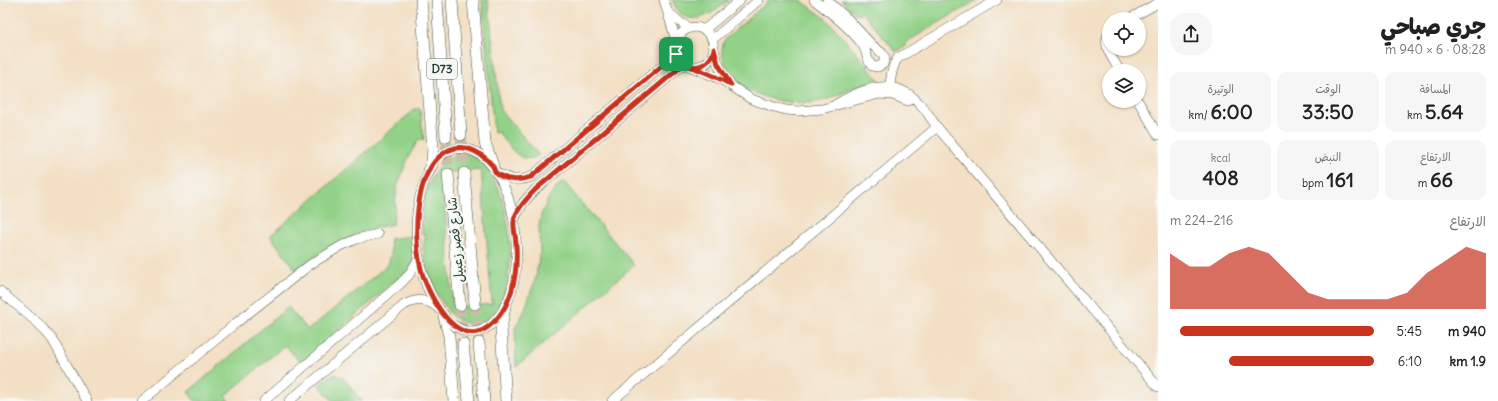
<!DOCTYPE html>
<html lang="ar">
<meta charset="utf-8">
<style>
body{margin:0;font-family:Delius,"Playpen Sans Arabic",sans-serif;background:#f6f6f6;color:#222;direction:rtl;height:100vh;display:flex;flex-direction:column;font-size:15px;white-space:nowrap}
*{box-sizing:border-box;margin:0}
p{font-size:13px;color:#767676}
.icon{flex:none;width:22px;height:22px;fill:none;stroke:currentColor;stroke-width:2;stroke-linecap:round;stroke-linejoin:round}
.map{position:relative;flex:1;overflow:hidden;direction:ltr}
.drawer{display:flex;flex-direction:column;background:#fff;width:340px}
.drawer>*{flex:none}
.controls{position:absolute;left:1102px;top:12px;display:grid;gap:8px}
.controls a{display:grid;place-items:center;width:44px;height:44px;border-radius:50%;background:#fff;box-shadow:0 1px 3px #0004;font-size:20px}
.pin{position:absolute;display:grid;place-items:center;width:34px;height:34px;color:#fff;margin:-17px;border-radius:8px;box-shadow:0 2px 6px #0006}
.round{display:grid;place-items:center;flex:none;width:42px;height:42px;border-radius:16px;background:#f6f6f6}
.head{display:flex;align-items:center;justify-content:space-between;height:68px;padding:0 12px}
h1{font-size:22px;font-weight:800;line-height:30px}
.metrics{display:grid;grid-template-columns:repeat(3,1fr);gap:6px;height:68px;padding:4px 12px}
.metrics div{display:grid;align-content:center;border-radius:10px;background:#f6f6f6;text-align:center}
.metrics b{font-size:20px;font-weight:800}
.metrics small{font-size:11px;font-weight:400}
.metrics p{font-size:11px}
.chart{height:112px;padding:8px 12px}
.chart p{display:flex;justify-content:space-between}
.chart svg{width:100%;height:72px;margin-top:4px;fill:#c8321e;opacity:.7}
ul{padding:0 12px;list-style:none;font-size:13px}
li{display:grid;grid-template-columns:64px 48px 1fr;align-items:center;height:30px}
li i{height:10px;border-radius:5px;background:#c8321e}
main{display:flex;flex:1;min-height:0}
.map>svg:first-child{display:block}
.green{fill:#92d187;stroke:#58875e;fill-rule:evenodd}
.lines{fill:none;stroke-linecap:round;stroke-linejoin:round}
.major-tunnel{stroke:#c9bfa6;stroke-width:11;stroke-dasharray:11 5.5;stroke-linecap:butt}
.minor-casing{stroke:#3f5549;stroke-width:10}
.major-casing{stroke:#3f5549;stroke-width:12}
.minor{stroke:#fff;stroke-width:9}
.major{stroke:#fff;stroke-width:11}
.minor-bridge-casing{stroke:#3f5549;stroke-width:10;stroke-linecap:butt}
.minor-bridge{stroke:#fff;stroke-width:9}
.route-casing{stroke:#fff;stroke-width:8}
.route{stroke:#c8321e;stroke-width:5}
.labels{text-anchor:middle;stroke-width:4;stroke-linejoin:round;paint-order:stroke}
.shield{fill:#f6f6f2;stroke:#60746d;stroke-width:1}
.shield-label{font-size:12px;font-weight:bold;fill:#1f3d34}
.street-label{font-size:13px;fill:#1f3d34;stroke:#f6f6f2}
</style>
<main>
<section class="drawer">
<div class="head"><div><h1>جري صباحي</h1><p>08:28 · 6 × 940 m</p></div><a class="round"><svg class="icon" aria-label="share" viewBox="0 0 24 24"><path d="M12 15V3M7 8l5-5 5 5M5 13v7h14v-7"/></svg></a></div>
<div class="metrics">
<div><p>المسافة</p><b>5.64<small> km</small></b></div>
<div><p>الوقت</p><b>33:50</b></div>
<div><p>الوتيرة</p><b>6:00<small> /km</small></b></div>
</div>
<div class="metrics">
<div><p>الارتفاع</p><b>66<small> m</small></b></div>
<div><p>النبض</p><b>161<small> bpm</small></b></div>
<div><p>kcal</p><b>408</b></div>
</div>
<div class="chart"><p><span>الارتفاع</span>216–224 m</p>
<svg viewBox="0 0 160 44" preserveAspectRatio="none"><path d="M0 44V10L10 18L20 18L30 10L40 6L50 10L60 22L70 34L80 38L90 38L100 38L110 38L120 34L130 22L140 14L150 6L160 10V44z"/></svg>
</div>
<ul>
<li><b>940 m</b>5:45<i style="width:95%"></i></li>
<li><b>1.9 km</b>6:10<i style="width:71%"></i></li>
</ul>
</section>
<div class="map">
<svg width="1158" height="401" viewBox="0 0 1158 401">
<rect width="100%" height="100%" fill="#f6f6f2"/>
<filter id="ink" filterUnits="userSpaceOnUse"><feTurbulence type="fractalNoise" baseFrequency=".025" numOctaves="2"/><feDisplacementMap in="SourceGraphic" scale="8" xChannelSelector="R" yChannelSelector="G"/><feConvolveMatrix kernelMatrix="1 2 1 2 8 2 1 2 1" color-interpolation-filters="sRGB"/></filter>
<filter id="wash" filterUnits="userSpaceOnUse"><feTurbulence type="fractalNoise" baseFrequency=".012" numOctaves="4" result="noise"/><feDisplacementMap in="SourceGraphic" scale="16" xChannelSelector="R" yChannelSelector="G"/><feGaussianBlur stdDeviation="0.9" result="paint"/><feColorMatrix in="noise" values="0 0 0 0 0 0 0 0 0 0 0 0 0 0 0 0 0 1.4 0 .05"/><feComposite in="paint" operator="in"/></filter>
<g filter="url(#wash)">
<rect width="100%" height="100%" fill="#f3dfc3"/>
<g class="green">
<path d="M 482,0 L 488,0 L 500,110 L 539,155 C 524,163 518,156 508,145 C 504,141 501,137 499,132 L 494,133 Z"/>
<path d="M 672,0 L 729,0 C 710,16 685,32 672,0 Z"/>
<path d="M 770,0 L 800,0 L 824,17 L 833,26 L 879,80 C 860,82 844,94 825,100 C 797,108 747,99 730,73 C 725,65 720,53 723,44 C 724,41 726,38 728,36 Z"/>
<path d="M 841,0 L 977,0 L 906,42 L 906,46 L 896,52 L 862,12 L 857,15 Z"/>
<path d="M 420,108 L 424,140 L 418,140 L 408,158 L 397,187 L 393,224 C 356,231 326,248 296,270 L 270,236 L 415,109 Z"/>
<path d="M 462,153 C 480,155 490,171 497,186 C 513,220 519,293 487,319 C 483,322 478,324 473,324 C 443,325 426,271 423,248 C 423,243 426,240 425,234 L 422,233 C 421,206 429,157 462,153 ZM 481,170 L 492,304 L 453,307 L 442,173 Z"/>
<path d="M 563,181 L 634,265 L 516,367 L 515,328 L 524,312 L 536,277 L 540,251 L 539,226 L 541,215 L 549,197 L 556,188 Z"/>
<path d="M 412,236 C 415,250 416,256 409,269 L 301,363 L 285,345 L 225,396 L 229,401 L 195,401 L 188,392 L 288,307 L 308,330 L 388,265 L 391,254 L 390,239 Z"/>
<path d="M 336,375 L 343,378 L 362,401 L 333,401 L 319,385 L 330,376 Z"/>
</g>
</g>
<g filter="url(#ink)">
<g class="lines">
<g class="major-tunnel">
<path d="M 461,135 L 464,173"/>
<path d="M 446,137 L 448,174"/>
<path d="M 475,304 L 479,343"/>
<path d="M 460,305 L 463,344"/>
</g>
<g class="minor-casing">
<g id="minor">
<path d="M 664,0 L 676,41"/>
<path d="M 814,0 C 831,13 848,26 862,44 C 867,50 866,60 872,66 L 878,67 L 883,64 L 885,58 L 882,53 L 872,45 L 848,19 L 827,0"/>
<path d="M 668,12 L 680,22 L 690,28"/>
<path d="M 1129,19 L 1158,3"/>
<path d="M 704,30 L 740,0"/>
<path d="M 1109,33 C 1101,46 1114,60 1120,71"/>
<path d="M 713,39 L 759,0"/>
<path d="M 678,58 C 668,38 690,18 707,32 C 715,39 713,49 716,58 C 719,67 723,75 729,82"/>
<path d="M 689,66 L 721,79 L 751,99 L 774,107 L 786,110 L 798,111 L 822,109 L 879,94 L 893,95 L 908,101"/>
<path d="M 694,67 C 705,66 712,60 714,49"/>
<path d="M 887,93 C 893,80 889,70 898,58 L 997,0"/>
<path d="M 1138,101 L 1158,135"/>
<path d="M 833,106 C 861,89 892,75 918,102 C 926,109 931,119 937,127 L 1158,387"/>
<path d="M 481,155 C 485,158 489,162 492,166 C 518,198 525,270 505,307 C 502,313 497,318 492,324"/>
<path d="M 433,165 C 408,206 412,266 437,306"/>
<path d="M 496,173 C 509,179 518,182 531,177 L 676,54"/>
<path d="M 514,220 L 523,203 L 536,189 L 684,64"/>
<path d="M 0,291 L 39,324 L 52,339 L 87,401"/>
<path d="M 142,401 L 236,323 L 311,264 L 341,246 L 357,239 L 378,234"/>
<path d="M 264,401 L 400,284 L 409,275 L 419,258"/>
<path d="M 289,401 L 404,305 C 417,298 428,299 439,309"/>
<path d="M 612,401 L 937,127"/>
</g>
</g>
<g class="major-casing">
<g id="major">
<path d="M 421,0 L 433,149 L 432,161 L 429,171"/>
<path d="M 437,0 L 446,137"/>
<path d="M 452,0 L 461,135"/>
<path d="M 473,0 L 485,143 L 493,166"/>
<path d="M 464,173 L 475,304"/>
<path d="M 448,174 L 460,305"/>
<path d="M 505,307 L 501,329 L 506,401"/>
<path d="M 444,316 L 449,336 L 454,401"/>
<path d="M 479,343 L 484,401"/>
<path d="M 463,344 L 469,401"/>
</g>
</g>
<use href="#minor" class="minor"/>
<use href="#major" class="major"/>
<g class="minor-bridge-casing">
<g id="minor-bridge">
<path d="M 440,156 C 453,146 467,146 481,155"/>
<path d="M 452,324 C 465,334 479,335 492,324"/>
</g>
</g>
<use href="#minor-bridge" class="minor-bridge"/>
</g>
</g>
<g class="lines" filter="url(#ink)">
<g class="route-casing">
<path id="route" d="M 676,54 L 531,177 C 520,181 506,181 496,173 C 494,171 494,167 492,165 C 480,151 461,141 444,153 C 414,173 413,238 421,269 C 427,293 456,351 488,327 C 512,309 518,274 516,245 C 516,237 513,228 514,221 C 515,211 529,196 536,189 L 684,64 C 701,71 715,75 731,85 L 718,64 L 714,49 C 710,70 685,73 676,54"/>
</g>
<use href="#route" class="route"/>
</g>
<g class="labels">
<rect class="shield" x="427" y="59" width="30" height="20" rx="3"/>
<g class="shield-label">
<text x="442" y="73">D73</text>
</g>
<g class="street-label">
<text transform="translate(455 240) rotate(-95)" y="5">شارع قصر زعبيل</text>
</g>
</g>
</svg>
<div class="controls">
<a><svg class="icon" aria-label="locate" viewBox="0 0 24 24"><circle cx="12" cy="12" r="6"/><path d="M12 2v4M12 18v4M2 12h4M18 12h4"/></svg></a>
<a><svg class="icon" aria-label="layers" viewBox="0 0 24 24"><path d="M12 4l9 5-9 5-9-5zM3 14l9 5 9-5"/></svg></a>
</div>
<div class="pin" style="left:676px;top:54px;background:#1e9e55"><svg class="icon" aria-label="arrive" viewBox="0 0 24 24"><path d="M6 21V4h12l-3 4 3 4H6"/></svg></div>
</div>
</main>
